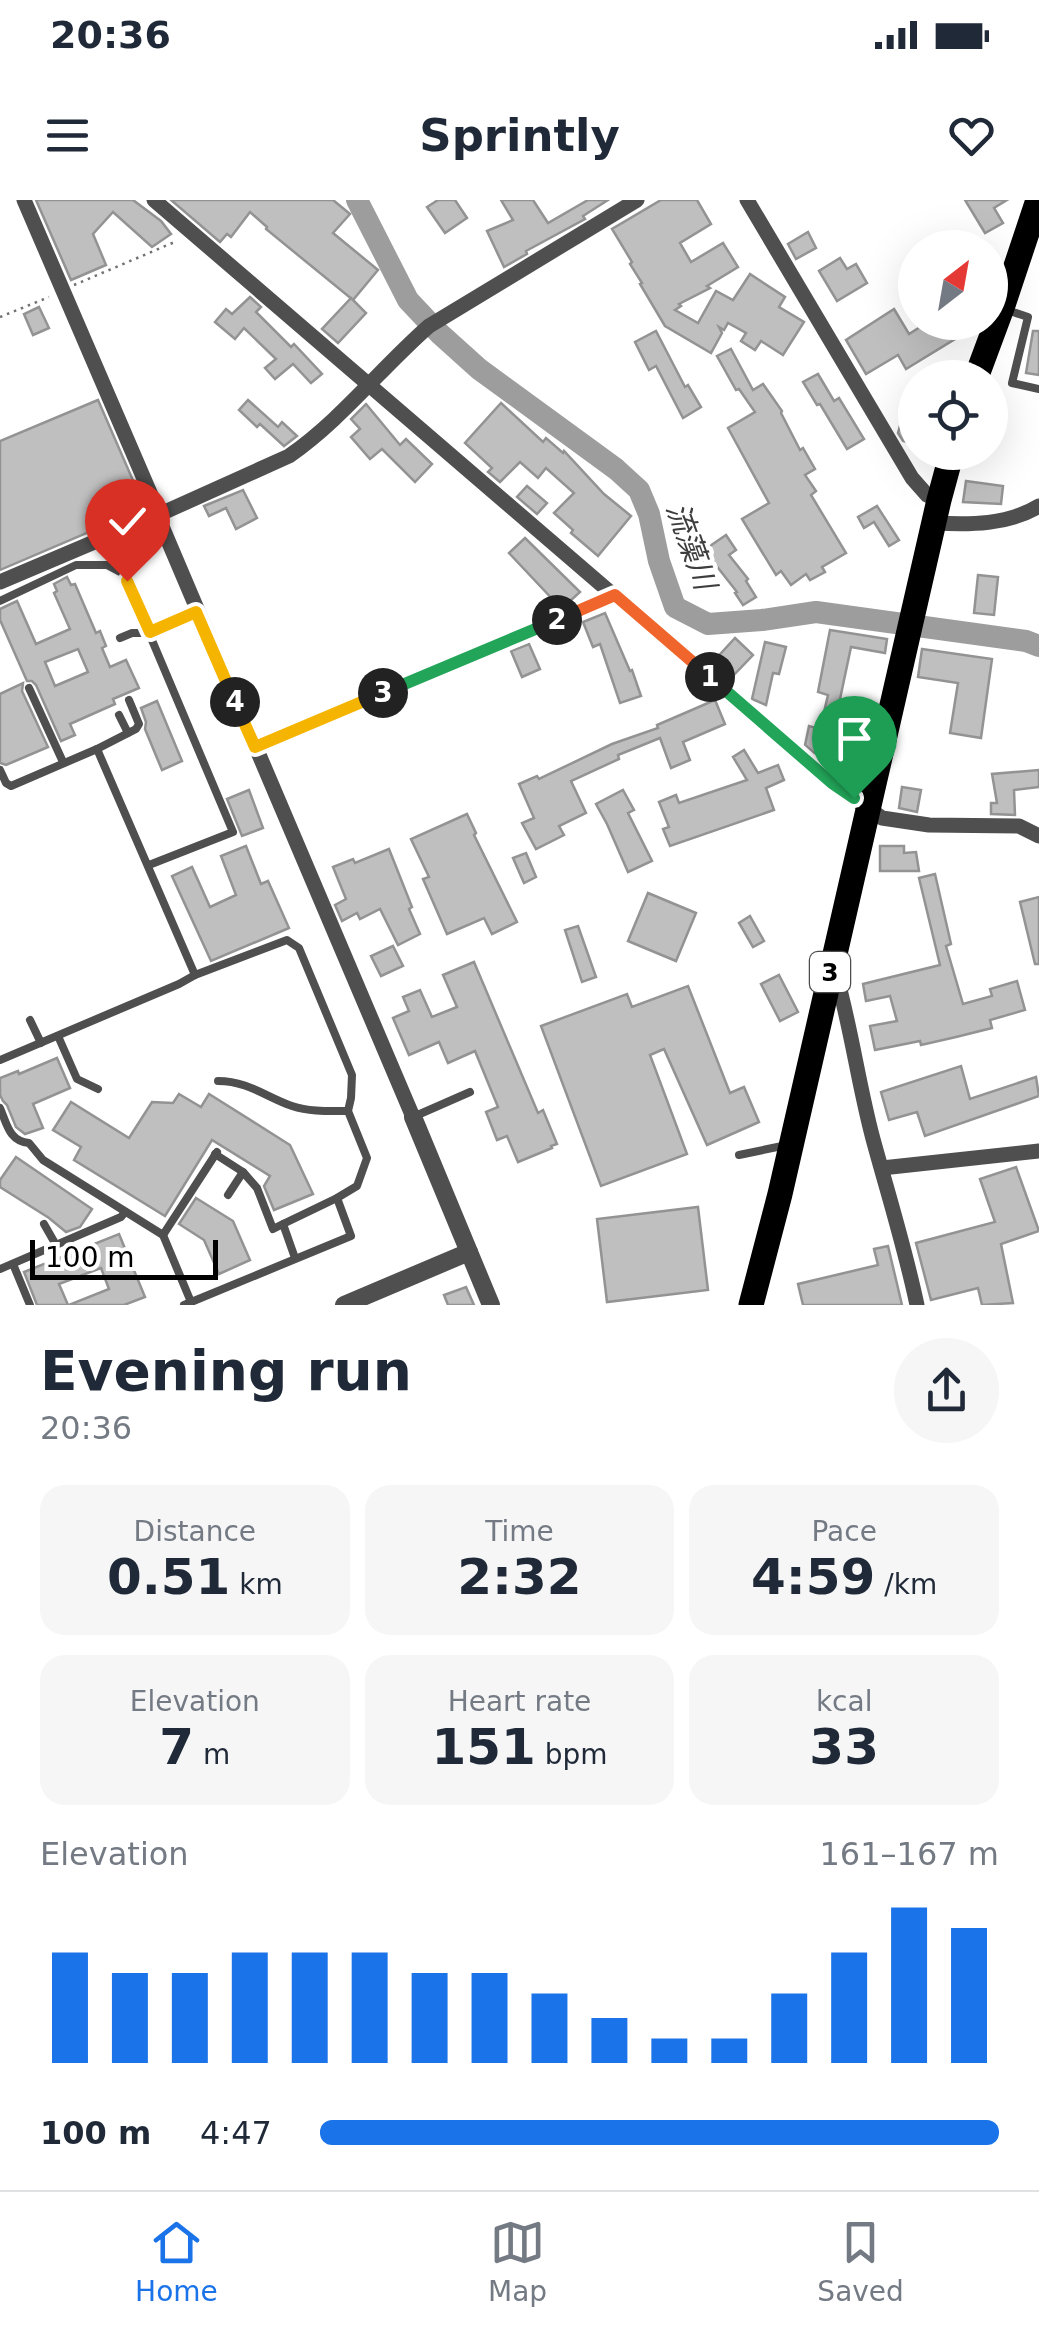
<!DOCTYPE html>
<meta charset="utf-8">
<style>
body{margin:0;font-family:"DejaVu Sans","Noto Sans JP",sans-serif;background:#f6f6f7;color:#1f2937;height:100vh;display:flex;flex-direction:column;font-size:38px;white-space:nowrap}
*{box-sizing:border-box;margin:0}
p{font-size:32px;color:#747a83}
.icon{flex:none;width:55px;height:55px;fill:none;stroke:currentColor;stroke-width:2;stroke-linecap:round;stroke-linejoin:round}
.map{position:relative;height:1105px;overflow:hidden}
.details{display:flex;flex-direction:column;background:#fff;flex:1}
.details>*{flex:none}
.needle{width:65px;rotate:31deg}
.controls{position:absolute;left:898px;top:30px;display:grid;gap:20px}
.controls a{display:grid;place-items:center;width:110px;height:110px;border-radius:50%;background:#fff;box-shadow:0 10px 40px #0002;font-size:50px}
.scale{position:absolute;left:30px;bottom:25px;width:188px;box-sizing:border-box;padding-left:10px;border:5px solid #000;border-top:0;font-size:28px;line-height:35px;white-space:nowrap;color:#000;-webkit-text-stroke:8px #fff;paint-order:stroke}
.pin{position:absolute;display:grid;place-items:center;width:85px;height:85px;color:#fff;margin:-102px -42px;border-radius:50% 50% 50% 0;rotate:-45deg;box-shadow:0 0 10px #0007}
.pin .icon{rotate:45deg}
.km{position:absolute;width:50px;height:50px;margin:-25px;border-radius:50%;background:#222;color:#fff;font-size:28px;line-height:50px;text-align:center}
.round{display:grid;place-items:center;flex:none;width:105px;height:105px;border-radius:52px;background:#f6f6f7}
.headline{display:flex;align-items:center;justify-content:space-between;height:170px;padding:0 40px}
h1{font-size:55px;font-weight:700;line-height:75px}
.figures{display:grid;grid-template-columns:repeat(3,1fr);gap:15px;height:170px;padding:10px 40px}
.figures div{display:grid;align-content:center;border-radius:25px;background:#f6f6f7;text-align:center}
.figures b{font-size:50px;font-weight:700}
.figures small{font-size:28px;font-weight:400}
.figures p{font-size:28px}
.chart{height:280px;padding:20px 40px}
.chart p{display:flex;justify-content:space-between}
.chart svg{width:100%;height:180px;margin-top:10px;stroke:#1a73e8;stroke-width:6}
ul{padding:0 40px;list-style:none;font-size:32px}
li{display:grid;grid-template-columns:160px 120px 1fr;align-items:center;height:75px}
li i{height:25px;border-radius:12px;background:#1a73e8}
.status{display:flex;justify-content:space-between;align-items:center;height:70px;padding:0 50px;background:#fff;direction:ltr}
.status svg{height:28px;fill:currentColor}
header{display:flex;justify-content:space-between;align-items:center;height:130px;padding:0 40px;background:#fff;font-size:45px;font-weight:700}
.menu{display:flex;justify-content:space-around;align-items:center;height:140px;border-top:2px solid #e0e1e3;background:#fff;font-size:28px;color:#747a83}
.menu a{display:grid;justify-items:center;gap:5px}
.menu .active{color:#1a73e8}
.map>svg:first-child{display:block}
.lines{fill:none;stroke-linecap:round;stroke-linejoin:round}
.river{stroke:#9d9d9d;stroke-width:22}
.building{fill:#bfbfbf;stroke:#939393;stroke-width:2.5;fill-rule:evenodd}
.path{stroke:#717171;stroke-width:2.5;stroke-dasharray:2.5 5;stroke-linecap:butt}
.service{stroke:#4f4f4f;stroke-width:8}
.minor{stroke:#4f4f4f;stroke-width:15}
.tertiary{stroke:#4f4f4f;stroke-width:18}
.trunk{stroke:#000;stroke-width:25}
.split-1-casing{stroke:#fff;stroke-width:20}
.split-2-casing{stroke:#fff;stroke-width:20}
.split-3-casing{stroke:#fff;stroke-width:20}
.split-4-casing{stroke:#fff;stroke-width:20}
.split-5-casing{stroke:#fff;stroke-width:20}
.split-1{stroke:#22a559;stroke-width:12}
.split-2{stroke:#f0652b;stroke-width:12}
.split-3{stroke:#22a559;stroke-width:12}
.split-4{stroke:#f5b400;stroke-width:12}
.split-5{stroke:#f5b400;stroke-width:12}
.labels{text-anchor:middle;stroke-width:9;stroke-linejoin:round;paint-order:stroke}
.shield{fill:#fff;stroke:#4c4c4c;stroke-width:2.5}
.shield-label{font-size:25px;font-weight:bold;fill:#000}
.water-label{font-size:30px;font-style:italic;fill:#3e3e3e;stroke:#fff}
</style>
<div class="status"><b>20:36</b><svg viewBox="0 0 49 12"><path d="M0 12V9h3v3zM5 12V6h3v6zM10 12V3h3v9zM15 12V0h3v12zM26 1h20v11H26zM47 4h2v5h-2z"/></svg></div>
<header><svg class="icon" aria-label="menu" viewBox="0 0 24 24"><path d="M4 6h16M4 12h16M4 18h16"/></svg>Sprintly<svg class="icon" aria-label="heart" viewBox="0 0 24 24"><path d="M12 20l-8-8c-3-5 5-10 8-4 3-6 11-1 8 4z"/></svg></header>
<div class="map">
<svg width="1039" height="1105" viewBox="0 0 1039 1105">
<rect width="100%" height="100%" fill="#fff"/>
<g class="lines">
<path class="river" d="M 357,0 L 408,100 L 439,133 L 479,169 L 616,269 L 639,290 L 649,314 L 659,361 L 675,407 L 708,424 L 762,420 L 816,412 L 1026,441 L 1039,446"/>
</g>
<g class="building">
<path d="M 36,0 L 133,0 L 161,21 L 171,34 L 152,47 L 113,12 L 93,34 L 106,65 L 71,80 Z"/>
<path d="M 171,0 L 333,0 L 350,14 L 333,33 L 378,70 L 353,100 L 266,29 L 267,27 L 250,12 L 231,37 L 227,34 L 220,42 Z"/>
<path d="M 438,0 L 455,0 L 467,18 L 445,33 L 427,7 Z"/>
<path d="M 501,0 L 533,0 L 548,23 L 588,0 L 608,0 L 583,16 L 585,19 L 526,51 L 527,54 L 504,67 L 487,31 L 513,20 Z"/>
<path d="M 661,0 L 697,0 L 711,24 L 680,43 L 691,62 L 723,43 L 738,67 L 707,86 L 710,88 L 679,104 L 681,106 L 675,110 L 698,123 L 716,91 L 733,100 L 750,74 L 785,97 L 779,107 L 804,122 L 783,155 L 761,141 L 755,150 L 741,141 L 746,133 L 728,123 L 724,130 L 719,127 L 722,133 L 711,153 L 665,126 L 640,84 L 642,83 L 630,64 L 632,62 L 612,29 Z"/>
<path d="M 965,0 L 1007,0 L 994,8 L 1003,23 L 985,33 Z"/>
<path d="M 808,32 L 816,48 L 796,59 L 788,44 Z"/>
<path d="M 840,58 L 847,69 L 856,64 L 867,83 L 837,101 L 819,71 Z"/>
<path d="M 250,97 L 261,107 L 256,112 L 291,147 L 294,144 L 322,174 L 311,183 L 293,164 L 275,179 L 265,168 L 276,159 L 244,128 L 235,139 L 215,122 L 226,109 L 232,114 Z"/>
<path d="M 351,98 L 366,113 L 338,143 L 322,129 Z"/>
<path d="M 39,107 L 49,128 L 33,135 L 24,114 Z"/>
<path d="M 894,109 L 909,134 L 928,122 L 944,122 L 955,139 L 906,169 L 898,155 L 866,174 L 846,140 Z"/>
<path d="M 656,131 L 685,187 L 688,185 L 701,207 L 683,218 L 656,166 L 649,170 L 635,142 Z"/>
<path d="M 1033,131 L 1039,131 L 1039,175 L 1026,173 Z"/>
<path d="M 731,149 L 753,190 L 763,184 L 782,211 L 781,213 L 800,250 L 803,248 L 815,269 L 805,275 L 816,291 L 811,295 L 846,353 L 822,367 L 825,372 L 810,380 L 806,374 L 791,385 L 781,371 L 776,375 L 742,319 L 769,303 L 728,228 L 755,212 L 739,189 L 736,190 L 717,156 Z"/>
<path d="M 818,174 L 834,201 L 839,198 L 864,239 L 847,249 L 820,204 L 817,205 L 803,182 Z"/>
<path d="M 98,200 L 145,308 L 0,370 L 0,241 Z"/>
<path d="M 248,200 L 278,227 L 282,222 L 297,236 L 284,246 L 260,224 L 257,227 L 239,210 Z"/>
<path d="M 501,203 L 543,242 L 546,238 L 563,253 L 564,251 L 604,294 L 631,316 L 598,356 L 571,333 L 573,330 L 554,313 L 574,293 L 546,268 L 538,278 L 520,262 L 500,282 L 488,272 L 492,268 L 465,243 Z"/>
<path d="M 366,204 L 400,245 L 406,239 L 432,264 L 415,282 L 382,249 L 370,259 L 351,237 L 360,229 L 351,219 Z"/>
<path d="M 905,207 L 915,209 L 915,244 L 903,241 L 898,233 Z"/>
<path d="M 966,281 L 1003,286 L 1001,304 L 963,302 Z"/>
<path d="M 527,286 L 547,303 L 537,314 L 517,297 Z"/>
<path d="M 243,290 L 257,318 L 236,329 L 226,308 L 209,316 L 204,306 Z"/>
<path d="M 877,306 L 899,340 L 889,346 L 874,322 L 864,328 L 858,317 Z"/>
<path d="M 726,335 L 736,350 L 729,355 L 748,379 L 746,381 L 756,397 L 743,405 L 735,393 L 737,392 L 715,364 L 698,376 L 688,361 Z"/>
<path d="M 525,338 L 580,392 L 568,403 L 559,406 L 509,353 Z"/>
<path d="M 978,375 L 998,377 L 994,415 L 974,413 Z"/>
<path d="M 67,377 L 71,385 L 75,384 L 96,433 L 100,431 L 106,446 L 102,448 L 110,467 L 126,460 L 139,488 L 113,499 L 115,504 L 70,524 L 75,535 L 61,541 L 36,485 L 32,481 L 27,481 L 0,420 L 0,409 L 17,401 L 36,444 L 70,429 L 54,393 L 57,391 L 54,384 ZM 78,449 L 88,472 L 55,486 L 45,462 Z"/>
<path d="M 605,413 L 630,471 L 632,470 L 641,496 L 620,503 L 600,444 L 593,447 L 583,422 Z"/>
<path d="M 830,430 L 887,439 L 885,453 L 851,447 L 828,556 L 814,553 L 805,545 L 809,526 L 820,529 L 828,495 L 818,492 Z"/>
<path d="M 735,438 L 753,455 L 729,480 L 712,463 Z"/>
<path d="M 765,442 L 786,447 L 779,474 L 773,473 L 766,505 L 752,499 Z"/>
<path d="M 529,444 L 540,469 L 522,477 L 511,451 Z"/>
<path d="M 922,449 L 992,459 L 981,538 L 950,533 L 958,483 L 918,477 Z"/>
<path d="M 23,483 L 22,491 L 48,547 L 6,565 L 0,563 L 0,494 Z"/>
<path d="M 715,500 L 725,524 L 683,542 L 690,560 L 671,568 L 660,538 L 618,555 L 619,559 L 571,581 L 586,613 L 559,626 L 564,635 L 536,649 L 522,623 L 534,618 L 519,584 L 537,576 L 539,579 L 612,544 L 658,528 L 657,525 Z"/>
<path d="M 157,501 L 182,561 L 162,570 L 145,529 L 146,522 L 141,508 Z"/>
<path d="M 744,550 L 758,573 L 778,565 L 784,580 L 766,588 L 774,610 L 670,646 L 663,629 L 669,627 L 659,602 L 676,595 L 679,603 L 747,580 L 733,557 Z"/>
<path d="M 1039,570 L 1039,587 L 1014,590 L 1015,615 L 991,614 L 991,603 L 997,603 L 992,574 Z"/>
<path d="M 902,587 L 921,590 L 917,612 L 899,608 Z"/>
<path d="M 249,590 L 263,628 L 242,636 L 227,599 Z"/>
<path d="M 623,590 L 634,610 L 628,613 L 652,661 L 628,672 L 607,624 L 596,604 Z"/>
<path d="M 467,614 L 476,633 L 474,635 L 517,722 L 492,734 L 484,718 L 447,734 L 423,679 L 429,677 L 411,639 Z"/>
<path d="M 246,646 L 261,684 L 268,681 L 289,728 L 211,761 L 172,676 L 192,667 L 210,707 L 236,695 L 221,656 Z"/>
<path d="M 880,646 L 904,646 L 904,653 L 916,652 L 919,671 L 880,671 Z"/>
<path d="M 389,649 L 412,707 L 409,709 L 420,734 L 398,745 L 380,709 L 360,719 L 357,713 L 342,721 L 335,705 L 346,699 L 333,667 L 353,659 L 355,663 Z"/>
<path d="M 526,653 L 536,677 L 524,683 L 513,658 Z"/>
<path d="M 935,674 L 951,744 L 946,746 L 963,804 L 992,796 L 990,789 L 1017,781 L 1025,810 L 990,820 L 992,828 L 956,837 L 921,845 L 920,841 L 875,850 L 870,826 L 897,821 L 890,796 L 866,801 L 863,784 L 940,765 L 919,678 Z"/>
<path d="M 648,693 L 696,713 L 676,761 L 628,741 Z"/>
<path d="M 1039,697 L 1039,764 L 1035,764 L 1020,702 Z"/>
<path d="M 750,716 L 764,741 L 753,747 L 739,723 Z"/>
<path d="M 578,726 L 596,777 L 582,782 L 565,730 Z"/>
<path d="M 393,746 L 403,766 L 381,776 L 371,756 Z"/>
<path d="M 474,762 L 538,913 L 543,910 L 557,944 L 551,946 L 552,948 L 518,962 L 507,936 L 497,940 L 486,912 L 498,907 L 475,851 L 448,863 L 439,842 L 409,855 L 393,818 L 409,811 L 403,797 L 420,790 L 432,817 L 457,807 L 443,775 Z"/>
<path d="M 779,775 L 798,812 L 780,821 L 761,784 Z"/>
<path d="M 688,786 L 730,893 L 744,887 L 759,922 L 707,945 L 664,849 L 650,855 L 687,954 L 601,986 L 541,826 L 627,794 L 632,807 Z"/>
<path d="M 57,858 L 70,888 L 33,904 L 43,928 L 25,934 L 16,927 L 7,905 L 3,901 L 0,895 L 0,878 L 18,871 L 19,874 Z"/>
<path d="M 961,866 L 970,899 L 1036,877 L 1039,896 L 925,936 L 917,912 L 889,920 L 881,892 Z"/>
<path d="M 179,894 L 201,907 L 209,894 L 290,945 L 313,994 L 274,1010 L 264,986 L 270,976 L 212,940 L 165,1016 L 74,960 L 81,947 L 53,930 L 71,902 L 129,938 L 152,902 L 173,903 Z"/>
<path d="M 16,957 L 92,1009 L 80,1027 L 66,1032 L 49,1018 L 0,987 L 0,980 Z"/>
<path d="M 1016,967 L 1039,1031 L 1001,1044 L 1013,1103 L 982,1105 L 978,1088 L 931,1100 L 916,1043 L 995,1022 L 980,979 Z"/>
<path d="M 196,998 L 233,1021 L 250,1060 L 219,1074 L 204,1040 L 179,1024 Z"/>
<path d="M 698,1007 L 708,1090 L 607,1102 L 597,1019 Z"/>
<path d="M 119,1034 L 145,1097 L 124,1105 L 69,1105 L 109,1089 L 101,1068 L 59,1084 L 68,1105 L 37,1105 L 24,1072 Z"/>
<path d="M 888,1046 L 902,1105 L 803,1105 L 798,1084 L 878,1065 L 874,1049 Z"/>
<path d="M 466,1087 L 474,1105 L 448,1105 L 444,1095 Z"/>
</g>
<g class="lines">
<g class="path">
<path d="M 74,85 L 177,41"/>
<path d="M 0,117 L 49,97"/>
</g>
<g class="service">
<path d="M 1007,110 L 1028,117 L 1012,183 L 1039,189"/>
<path d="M 0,401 L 76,365 L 107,365 L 122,373 L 127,381 L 233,632 L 149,665"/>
<path d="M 120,438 L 132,433 L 149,433 L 196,411"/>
<path d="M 29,488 L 63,562"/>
<path d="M 119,515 L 128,533"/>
<path d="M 97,549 L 195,775"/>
<path d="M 0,570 L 6,583 L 11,586 L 97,549 L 136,529 L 139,524 L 129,500"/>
<path d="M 30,820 L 41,843"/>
<path d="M 58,836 L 77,879 L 98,889"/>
<path d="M 0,860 L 179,784 L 195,775 L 287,740 L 299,748 L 352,875 L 351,898 L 348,911 L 367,958 L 357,986 L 337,998 L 283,1024 L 295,1058"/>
<path d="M 218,881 C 248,881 266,897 292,906 C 310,912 329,911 348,911"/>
<path d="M 0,908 C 7,924 9,941 29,943 L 43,960 L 163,1035 L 191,1102"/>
<path d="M 413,917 L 470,892"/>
<path d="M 215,954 L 243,972 L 257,988 L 273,1029 L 283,1024"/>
<path d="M 739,955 L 787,945"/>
<path d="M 228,995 L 243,972"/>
<path d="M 44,1024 L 56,1045"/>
<path d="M 163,1035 L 217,952"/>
<path d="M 13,1064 L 30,1105"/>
<path d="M 0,1069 L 121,1017 L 125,1012"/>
<path d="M 184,1105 L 351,1036 L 337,998"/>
</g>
<g class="minor">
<path d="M 24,0 L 157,309 L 161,324 L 413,917"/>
<path d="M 154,0 L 832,583 L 882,618 L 929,625 L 1019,626 L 1039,636"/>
<path d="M 747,0 L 912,278 L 927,295 L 939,300"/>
<path d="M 934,323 C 970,325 1008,325 1039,306"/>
<path d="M 0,382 L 158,315 L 289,256 C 341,220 381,168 429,126 L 637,0"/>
<path d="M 255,547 L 615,395"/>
<path d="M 835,771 C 851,826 858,883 873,939 C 888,994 905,1048 917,1105"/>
<path d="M 882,968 L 1039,951"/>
</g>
<g class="tertiary">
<path d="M 413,917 L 491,1105"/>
<path d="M 344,1105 L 469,1052"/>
</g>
<g class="trunk">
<path d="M 976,178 L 1002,108 L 1038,0"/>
<path d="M 751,1105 L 780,994 L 939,300 L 952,252"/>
</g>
</g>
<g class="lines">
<g class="split-1-casing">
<path id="split-1" d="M 710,477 L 832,583 L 854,598"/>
</g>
<g class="split-2-casing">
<path id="split-2" d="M 557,420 L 615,395 L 710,477"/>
</g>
<g class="split-3-casing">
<path id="split-3" d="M 383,493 L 557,420"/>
</g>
<g class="split-4-casing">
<path id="split-4" d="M 235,502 L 255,547 L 383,493"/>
</g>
<g class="split-5-casing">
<path id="split-5" d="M 127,381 L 150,432 L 196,412 L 235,502"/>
</g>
<use href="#split-1" class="split-1"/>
<use href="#split-2" class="split-2"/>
<use href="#split-3" class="split-3"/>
<use href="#split-4" class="split-4"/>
<use href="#split-5" class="split-5"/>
</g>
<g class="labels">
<rect class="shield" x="810" y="752" width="40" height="40" rx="8"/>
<g class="shield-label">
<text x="830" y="781">3</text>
</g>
<g class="water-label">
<text transform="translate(691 346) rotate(70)" y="10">流藻川</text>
</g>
</g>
</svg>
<div class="controls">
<a><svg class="needle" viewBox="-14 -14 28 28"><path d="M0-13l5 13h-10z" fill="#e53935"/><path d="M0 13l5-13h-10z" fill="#747a83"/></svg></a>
<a><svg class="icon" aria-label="locate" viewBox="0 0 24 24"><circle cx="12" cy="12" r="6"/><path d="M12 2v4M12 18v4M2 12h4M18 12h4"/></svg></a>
</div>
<div class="scale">100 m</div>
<div class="pin" style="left:854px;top:598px;background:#1e9e55"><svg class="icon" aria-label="arrive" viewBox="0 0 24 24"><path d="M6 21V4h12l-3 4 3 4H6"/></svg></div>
<div class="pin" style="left:127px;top:381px;background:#d93025"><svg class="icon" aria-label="check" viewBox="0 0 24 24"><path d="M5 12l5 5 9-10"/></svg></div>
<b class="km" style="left:710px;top:477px">1</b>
<b class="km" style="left:557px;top:420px">2</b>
<b class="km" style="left:383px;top:493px">3</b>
<b class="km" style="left:235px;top:502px">4</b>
</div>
<section class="details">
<div class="headline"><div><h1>Evening run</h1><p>20:36</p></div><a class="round"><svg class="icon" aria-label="share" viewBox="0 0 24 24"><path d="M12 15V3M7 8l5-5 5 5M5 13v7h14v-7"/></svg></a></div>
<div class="figures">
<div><p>Distance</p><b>0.51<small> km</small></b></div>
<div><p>Time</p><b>2:32</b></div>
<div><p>Pace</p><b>4:59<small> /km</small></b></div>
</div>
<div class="figures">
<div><p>Elevation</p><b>7<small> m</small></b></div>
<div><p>Heart rate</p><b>151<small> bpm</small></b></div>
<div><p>kcal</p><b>33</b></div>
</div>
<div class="chart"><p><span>Elevation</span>161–167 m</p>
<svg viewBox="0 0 160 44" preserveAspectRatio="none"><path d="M5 44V17M15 44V22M25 44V22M35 44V17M45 44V17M55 44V17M65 44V22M75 44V22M85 44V27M95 44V33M105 44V38M115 44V38M125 44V27M135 44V17M145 44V6M155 44V11"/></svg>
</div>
<ul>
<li><b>100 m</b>4:47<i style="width:100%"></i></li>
</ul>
</section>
<nav class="menu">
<a class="active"><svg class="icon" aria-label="home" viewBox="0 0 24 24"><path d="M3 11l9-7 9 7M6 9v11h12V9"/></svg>Home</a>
<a><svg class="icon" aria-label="map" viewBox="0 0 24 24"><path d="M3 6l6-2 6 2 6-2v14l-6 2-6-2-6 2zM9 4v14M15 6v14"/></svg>Map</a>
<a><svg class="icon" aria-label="saved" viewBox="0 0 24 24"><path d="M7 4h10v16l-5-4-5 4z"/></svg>Saved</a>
</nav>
